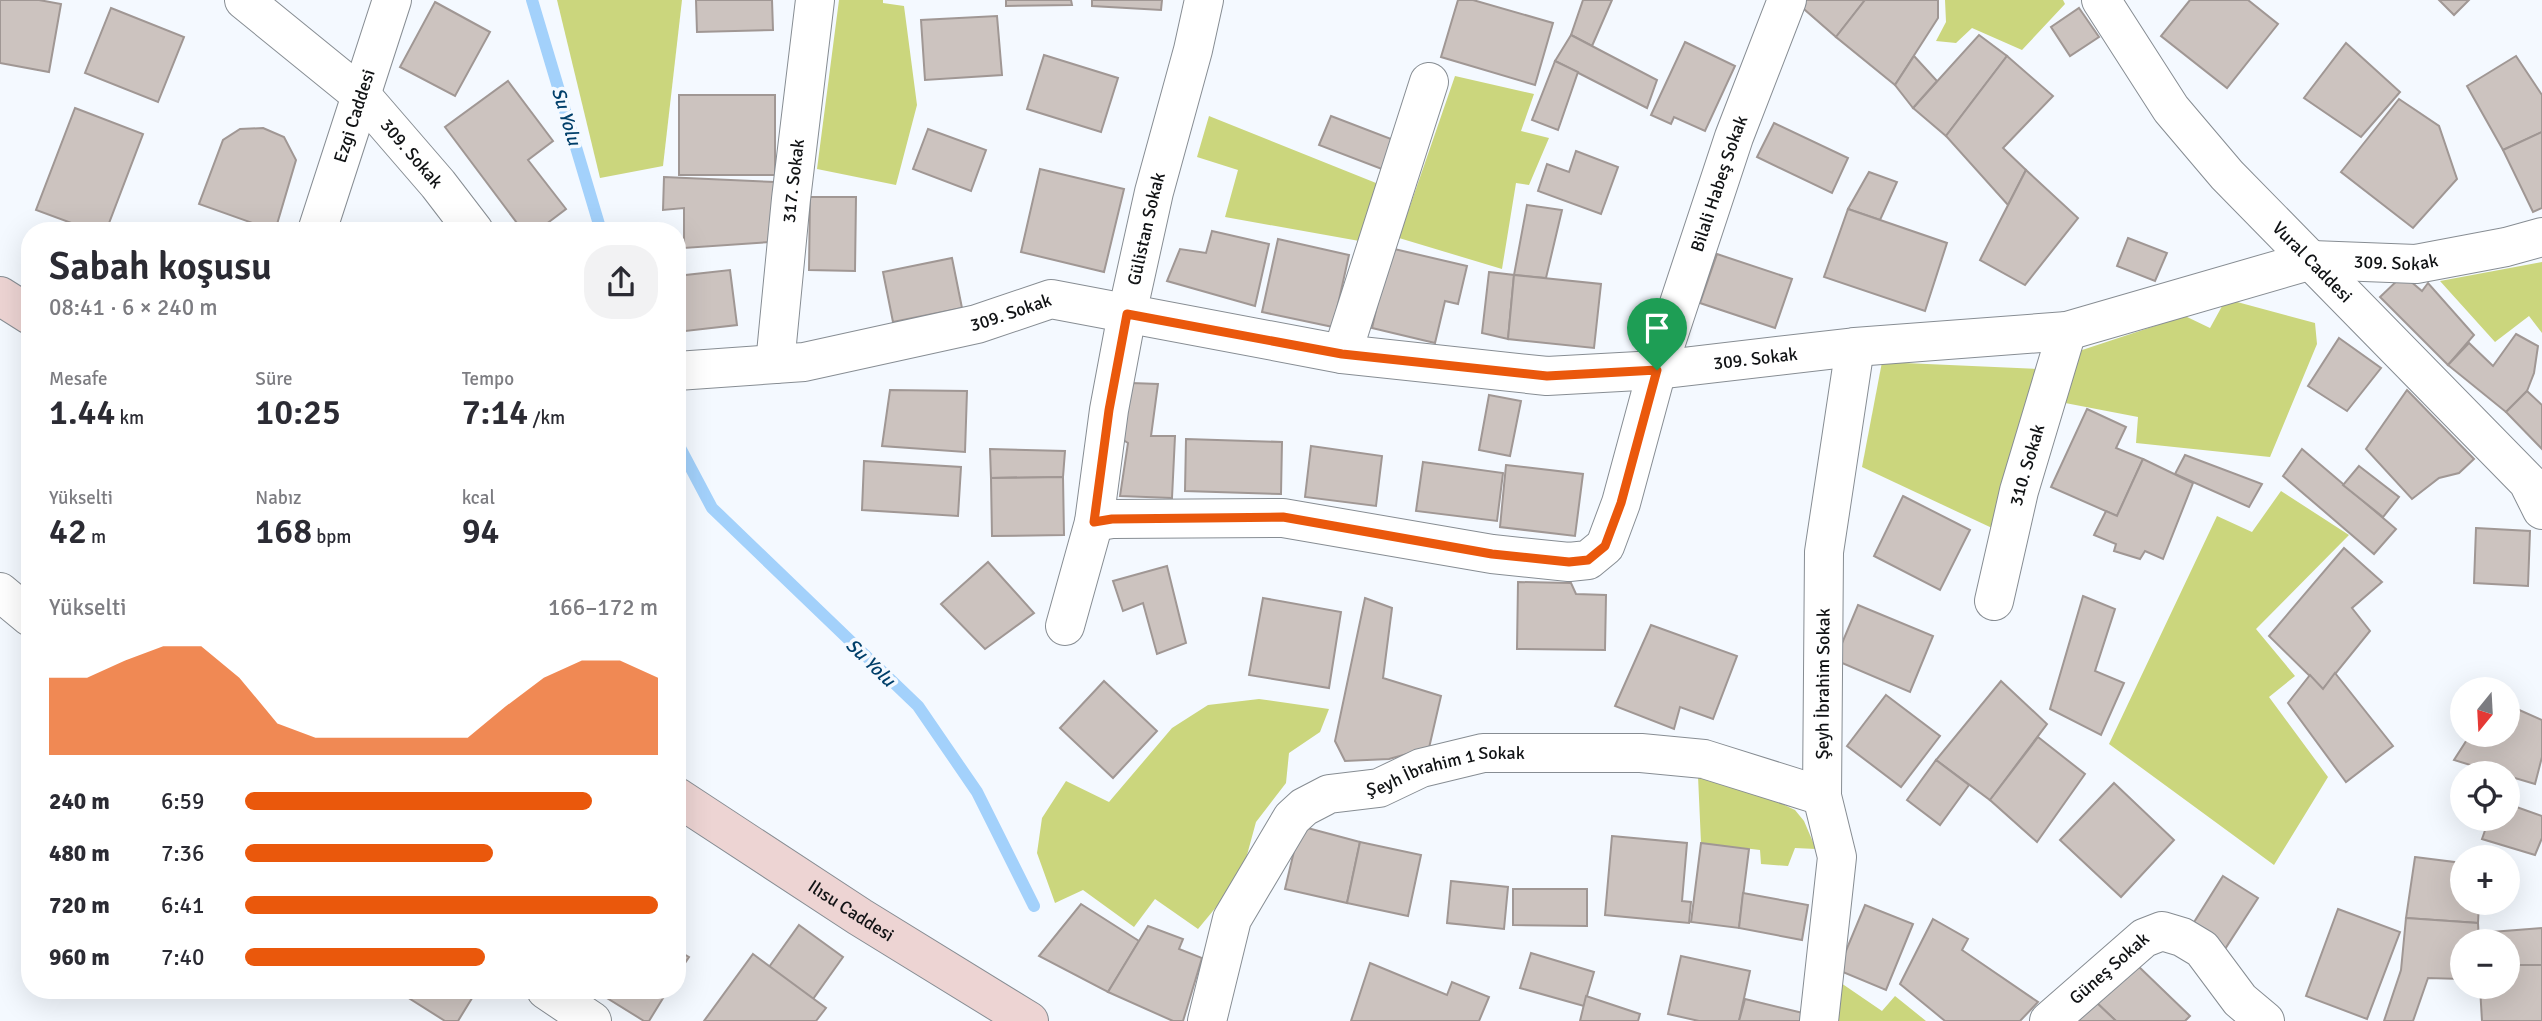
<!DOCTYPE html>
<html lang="tr">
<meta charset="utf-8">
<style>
body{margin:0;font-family:Signika,sans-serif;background:#f2f2f3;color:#2b2b33;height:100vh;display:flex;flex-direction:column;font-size:26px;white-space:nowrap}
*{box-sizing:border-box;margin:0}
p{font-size:23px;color:#7c7c81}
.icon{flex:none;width:38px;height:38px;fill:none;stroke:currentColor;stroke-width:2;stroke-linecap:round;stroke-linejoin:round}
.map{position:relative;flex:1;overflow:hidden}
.sheet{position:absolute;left:21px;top:222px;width:665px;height:777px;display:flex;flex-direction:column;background:#fff;border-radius:28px;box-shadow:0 7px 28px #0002}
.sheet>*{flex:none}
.needle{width:46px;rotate:198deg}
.fabs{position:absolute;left:2450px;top:677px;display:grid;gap:14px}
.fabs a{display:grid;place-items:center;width:70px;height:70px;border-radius:50%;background:#fff;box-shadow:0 7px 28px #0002;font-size:35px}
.pin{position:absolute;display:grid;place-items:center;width:60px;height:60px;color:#fff;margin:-72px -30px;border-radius:50% 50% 50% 0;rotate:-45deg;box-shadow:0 0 7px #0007}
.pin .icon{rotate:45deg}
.round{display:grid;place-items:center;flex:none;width:74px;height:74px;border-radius:28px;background:#f2f2f3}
.head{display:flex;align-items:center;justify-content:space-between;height:119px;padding:0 28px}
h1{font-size:38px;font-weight:600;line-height:52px}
.figures{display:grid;grid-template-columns:repeat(3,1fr);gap:10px;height:119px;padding:7px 28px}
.figures div{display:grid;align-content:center}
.figures b{font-size:35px;font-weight:600}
.figures small{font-size:19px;font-weight:400}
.figures p{font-size:19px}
.chart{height:196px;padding:14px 28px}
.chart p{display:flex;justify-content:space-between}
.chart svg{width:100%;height:126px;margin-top:7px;fill:#ea580c;opacity:.7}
ul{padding:0 28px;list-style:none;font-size:23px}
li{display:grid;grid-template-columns:112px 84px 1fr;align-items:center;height:52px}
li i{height:18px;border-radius:9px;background:#ea580c}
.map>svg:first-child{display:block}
.green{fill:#cbd67d}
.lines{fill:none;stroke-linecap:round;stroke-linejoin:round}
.stream{stroke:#a3d1fb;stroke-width:12}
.building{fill:#ccc3bf;stroke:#a09794;stroke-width:2}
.minor-casing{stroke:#878d93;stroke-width:40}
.tertiary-casing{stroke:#878d93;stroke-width:40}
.secondary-casing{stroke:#878d93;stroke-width:40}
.minor{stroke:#fff;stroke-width:38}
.tertiary{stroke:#fff;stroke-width:38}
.secondary{stroke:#edd4d3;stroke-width:38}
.route-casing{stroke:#fff;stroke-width:14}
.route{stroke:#ea580c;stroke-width:9}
.labels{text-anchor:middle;stroke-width:7;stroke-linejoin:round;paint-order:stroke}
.street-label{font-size:18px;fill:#111315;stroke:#f4f9ff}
.water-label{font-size:19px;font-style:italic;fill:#003f6a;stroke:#f4f9ff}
</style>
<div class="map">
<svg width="2542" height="1021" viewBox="0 0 2542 1021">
<rect width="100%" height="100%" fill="#f4f9ff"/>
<g class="green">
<path d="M 557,0 L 682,0 L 663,166 L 600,178 Z"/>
<path d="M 839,0 L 883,0 L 883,3 L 904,6 L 917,105 L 896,185 L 817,169 Z"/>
<path d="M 1945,0 L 2063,0 L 2065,4 L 2022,50 L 1972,28 L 1956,43 L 1936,41 L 1946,22 Z"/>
<path d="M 1455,76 L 1534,94 L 1521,131 L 1549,138 L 1529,185 L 1516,183 L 1502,269 L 1399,238 Z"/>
<path d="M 1209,116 L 1386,187 L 1365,242 L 1225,217 L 1238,170 L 1197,157 Z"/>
<path d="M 2542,262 L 2542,333 L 2529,316 L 2495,342 L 2440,281 Z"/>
<path d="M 2226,299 L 2315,323 L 2317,344 L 2270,457 L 2136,443 L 2138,417 L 2060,402 L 2070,354 L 2185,316 L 2210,328 Z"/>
<path d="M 1882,362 L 2040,369 L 1992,528 L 1862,467 Z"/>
<path d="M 2281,491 L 2349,535 L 2256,629 L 2295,676 L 2269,697 L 2328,777 L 2274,865 L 2109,744 L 2217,516 L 2252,532 Z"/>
<path d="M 1259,699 L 1329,709 L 1320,732 L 1289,753 L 1286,783 L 1256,822 L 1241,877 L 1198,929 L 1155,899 L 1134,927 L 1083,890 L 1055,903 L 1037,853 L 1042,818 L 1066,781 L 1109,802 L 1172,728 L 1208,705 Z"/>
<path d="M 1698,776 L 1737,783 L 1795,810 L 1804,821 L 1816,849 L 1795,848 L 1788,866 L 1761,864 L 1760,850 L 1701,843 Z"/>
<path d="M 1841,983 L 1882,1011 L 1895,996 L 1926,1021 L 1837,1021 Z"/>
</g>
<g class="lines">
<g class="stream">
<path d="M 532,0 L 601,231"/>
<path d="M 677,442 L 712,508 L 918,706 L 977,792 L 1034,906"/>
</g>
</g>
<g class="building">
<path d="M 0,0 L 39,0 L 61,4 L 49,72 L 0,63 Z"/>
<path d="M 696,0 L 772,0 L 773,30 L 697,32 Z"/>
<path d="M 1006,0 L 1071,0 L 1072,5 L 1006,6 Z"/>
<path d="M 1092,0 L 1162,0 L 1161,10 L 1092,6 Z"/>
<path d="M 1458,0 L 1473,0 L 1553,23 L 1535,85 L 1441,57 Z"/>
<path d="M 1583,0 L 1612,0 L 1592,46 L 1571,35 Z"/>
<path d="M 1799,0 L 1865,0 L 1836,37 L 1797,3 Z"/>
<path d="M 1865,0 L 1938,0 L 1938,18 L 1895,85 L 1836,37 Z"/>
<path d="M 2190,0 L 2248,0 L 2278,24 L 2227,88 L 2161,36 Z"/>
<path d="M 2439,0 L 2469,0 L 2454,15 Z"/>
<path d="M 435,2 L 490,32 L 455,96 L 400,67 Z"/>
<path d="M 111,8 L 184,37 L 158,102 L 85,73 Z"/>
<path d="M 2079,8 L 2099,37 L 2070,56 L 2051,27 Z"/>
<path d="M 997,16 L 1002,75 L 925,80 L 921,20 Z"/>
<path d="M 1571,35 L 1657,80 L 1647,108 L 1555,61 Z"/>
<path d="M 1979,35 L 2007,56 L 1946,136 L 1913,108 Z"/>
<path d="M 1685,42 L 1735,66 L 1705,131 L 1674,117 L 1671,124 L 1651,115 Z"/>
<path d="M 2346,43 L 2400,92 L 2361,137 L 2304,98 Z"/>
<path d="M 1044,55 L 1118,78 L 1101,132 L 1027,109 Z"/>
<path d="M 1914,56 L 1937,81 L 1913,108 L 1895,85 Z"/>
<path d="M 2007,56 L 2053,96 L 2003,148 L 2026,170 L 2008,205 L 1946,136 Z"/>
<path d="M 2516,56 L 2542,95 L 2542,132 L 2503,150 L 2467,86 Z"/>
<path d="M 1555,61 L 1578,72 L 1558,130 L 1532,120 Z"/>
<path d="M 508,81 L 553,141 L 528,160 L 566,209 L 537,231 L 523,231 L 445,127 Z"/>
<rect x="679" y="95" width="96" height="80"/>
<path d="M 2399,99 L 2439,126 L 2457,179 L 2413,228 L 2341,172 Z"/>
<path d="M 75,108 L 143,134 L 106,231 L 93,231 L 36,210 Z"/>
<path d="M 1331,116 L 1399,142 L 1387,171 L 1319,145 Z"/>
<path d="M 1774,123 L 1848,158 L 1832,193 L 1757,157 Z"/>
<path d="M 263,128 L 284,137 L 296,160 L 275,231 L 199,204 L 223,140 L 240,129 Z"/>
<path d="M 928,129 L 986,150 L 971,191 L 913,169 Z"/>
<path d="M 2542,132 L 2542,208 L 2533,212 L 2503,150 Z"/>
<path d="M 1576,151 L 1618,167 L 1601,214 L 1538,191 L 1547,164 L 1569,172 Z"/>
<path d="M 1040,169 L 1124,189 L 1104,272 L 1021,252 Z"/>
<path d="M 2026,170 L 2078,218 L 2025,285 L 1980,260 Z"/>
<path d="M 1869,172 L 1897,182 L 1880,220 L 1848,209 Z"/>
<path d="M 664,177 L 775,182 L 770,242 L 684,248 L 684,208 L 663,210 Z"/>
<path d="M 810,197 L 856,197 L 855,271 L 809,270 Z"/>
<path d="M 1527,205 L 1562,210 L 1546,278 L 1514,275 Z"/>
<path d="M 1848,209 L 1947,243 L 1925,311 L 1824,277 Z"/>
<path d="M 1212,231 L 1269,244 L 1255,306 L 1167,281 L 1180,249 L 1206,253 Z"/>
<path d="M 2128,238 L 2167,253 L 2155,281 L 2117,266 Z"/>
<path d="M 1278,239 L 1349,255 L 1333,327 L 1262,312 Z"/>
<path d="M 1390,248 L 1467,266 L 1458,304 L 1445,301 L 1435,343 L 1372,328 Z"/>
<path d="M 1717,254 L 1792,279 L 1775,328 L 1700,303 Z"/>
<path d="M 952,258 L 962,308 L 893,322 L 883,272 Z"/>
<path d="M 730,270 L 737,325 L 677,332 L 677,276 Z"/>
<path d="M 1489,272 L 1514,275 L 1508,339 L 1482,333 Z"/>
<path d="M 1514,275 L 1601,284 L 1594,348 L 1508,339 Z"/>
<path d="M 2403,275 L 2422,291 L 2428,283 L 2474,335 L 2448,365 L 2380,297 Z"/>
<path d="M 2516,334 L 2538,346 L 2534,373 L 2527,391 L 2506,412 L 2448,365 L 2469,343 L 2493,366 Z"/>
<path d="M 2339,338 L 2381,368 L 2347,411 L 2308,386 Z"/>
<path d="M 1131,383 L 1158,384 L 1151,436 L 1175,436 L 1172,498 L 1120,496 L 1128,443 L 1120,438 Z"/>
<path d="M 890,390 L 967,391 L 965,452 L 882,446 Z"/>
<path d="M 2407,390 L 2474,459 L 2459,473 L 2439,478 L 2412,499 L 2366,449 Z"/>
<path d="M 2527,391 L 2542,405 L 2542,449 L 2506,412 Z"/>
<path d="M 1489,395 L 1521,401 L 1510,456 L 1479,450 Z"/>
<path d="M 2087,409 L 2126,427 L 2116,448 L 2143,459 L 2117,516 L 2051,487 Z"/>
<path d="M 1186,439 L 1282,442 L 1281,494 L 1185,491 Z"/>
<path d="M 1311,446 L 1382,456 L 1376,506 L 1305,497 Z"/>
<path d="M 990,449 L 1065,451 L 1063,477 L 991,478 Z"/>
<path d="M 2302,449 L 2396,529 L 2374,554 L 2283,476 Z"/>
<path d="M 2185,455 L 2262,484 L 2249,507 L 2175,474 Z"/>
<path d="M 2143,459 L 2193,483 L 2163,559 L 2145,551 L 2140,559 L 2114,551 L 2116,544 L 2094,535 L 2106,511 L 2117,516 Z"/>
<path d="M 864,461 L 961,467 L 958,516 L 862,510 Z"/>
<path d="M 1423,462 L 1503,473 L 1497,521 L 1416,511 Z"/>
<path d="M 1506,465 L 1583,474 L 1575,536 L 1500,527 Z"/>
<path d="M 2359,466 L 2399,497 L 2383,517 L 2343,485 Z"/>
<path d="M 1063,477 L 1064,535 L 992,536 L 991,478 Z"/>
<path d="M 1903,496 L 1970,530 L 1940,590 L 1874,556 Z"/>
<path d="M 2476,528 L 2530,531 L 2528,586 L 2474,583 Z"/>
<path d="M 2344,548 L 2382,582 L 2352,608 L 2370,631 L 2323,689 L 2269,636 Z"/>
<path d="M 988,562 L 1034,613 L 985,649 L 941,604 Z"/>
<path d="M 1167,566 L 1186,643 L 1157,654 L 1143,603 L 1123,611 L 1113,581 Z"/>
<path d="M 1518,582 L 1571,583 L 1576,594 L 1606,595 L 1605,650 L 1517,649 Z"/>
<path d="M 2083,596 L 2115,609 L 2095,671 L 2124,683 L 2101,735 L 2050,709 Z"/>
<path d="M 1263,598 L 1341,612 L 1329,688 L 1249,675 Z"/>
<path d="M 1365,598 L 1392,608 L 1383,678 L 1441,696 L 1429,748 L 1389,759 L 1345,761 L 1335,741 Z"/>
<path d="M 1858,605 L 1933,636 L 1910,692 L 1835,660 Z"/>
<path d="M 1651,625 L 1737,656 L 1713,719 L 1680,707 L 1674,729 L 1615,706 Z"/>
<path d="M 2335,673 L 2393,746 L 2346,782 L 2288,703 L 2310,675 L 2323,689 Z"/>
<path d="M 1104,681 L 1157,731 L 1113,778 L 1060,728 Z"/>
<path d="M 2001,681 L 2047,724 L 1990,800 L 1936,760 Z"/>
<path d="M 1886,695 L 1940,736 L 1901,787 L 1847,746 Z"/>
<path d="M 2508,705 L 2542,720 L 2542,757 L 2535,784 L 2508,776 L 2508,774 L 2500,774 L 2454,760 L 2470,735 L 2508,735 Z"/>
<path d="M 2038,737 L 2085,774 L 2037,842 L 1990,800 Z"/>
<path d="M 1936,760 L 1969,785 L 1940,825 L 1907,800 Z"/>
<path d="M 2114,783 L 2174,840 L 2121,897 L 2060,840 Z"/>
<path d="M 2508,804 L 2542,816 L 2542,838 L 2535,855 L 2482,839 L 2489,819 L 2508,819 Z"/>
<path d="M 1300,826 L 1360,842 L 1347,903 L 1285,889 Z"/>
<path d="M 1612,836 L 1687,843 L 1682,901 L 1691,902 L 1689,923 L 1605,915 Z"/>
<path d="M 1360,842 L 1421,855 L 1408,916 L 1347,903 Z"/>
<path d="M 1701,843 L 1749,849 L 1739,928 L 1691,922 Z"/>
<path d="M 2415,857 L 2462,863 L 2462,903 L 2479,903 L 2478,923 L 2406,918 Z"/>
<path d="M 2223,876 L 2258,898 L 2225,949 L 2191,927 Z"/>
<path d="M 1451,881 L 1508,887 L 1504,929 L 1447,923 Z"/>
<path d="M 1513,889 L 1587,889 L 1587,926 L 1513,925 Z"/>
<path d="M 1743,893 L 1808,905 L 1802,940 L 1739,928 Z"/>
<path d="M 1081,904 L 1139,941 L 1108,992 L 1039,956 Z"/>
<path d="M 1865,905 L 1913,924 L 1886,990 L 1838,970 Z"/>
<path d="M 2338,909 L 2400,932 L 2367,1019 L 2306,996 Z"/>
<path d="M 2406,918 L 2478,923 L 2479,942 L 2462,942 L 2462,979 L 2428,978 L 2413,1021 L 2384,1021 L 2401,970 Z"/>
<path d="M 1933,919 L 1968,939 L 1962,950 L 2038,1002 L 2020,1021 L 1945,1021 L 1900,984 Z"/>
<path d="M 799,925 L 843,957 L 813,999 L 769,967 Z"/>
<path d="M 1148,926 L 1183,939 L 1179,949 L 1202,958 L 1183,1021 L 1173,1021 L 1108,992 Z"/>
<path d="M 2542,928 L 2542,965 L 2508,965 L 2508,942 L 2479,942 L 2479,933 Z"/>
<path d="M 677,950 L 689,957 L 677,975 Z"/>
<path d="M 1531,953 L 1594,972 L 1584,1006 L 1520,988 Z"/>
<path d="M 753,954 L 826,1008 L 816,1021 L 704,1021 Z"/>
<path d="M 1681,956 L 1750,971 L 1739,1021 L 1699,1021 L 1668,1014 Z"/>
<path d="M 1370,963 L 1447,995 L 1452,982 L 1489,997 L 1479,1021 L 1351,1021 Z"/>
<path d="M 2136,964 L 2190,1016 L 2185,1021 L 2116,1021 L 2097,1003 Z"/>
<path d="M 2508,965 L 2542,965 L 2542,1021 L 2482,1021 L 2480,987 L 2508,987 Z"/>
<path d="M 396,990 L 477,990 L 458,1021 L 445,1021 Z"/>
<path d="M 594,990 L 668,990 L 649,1021 L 644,1021 Z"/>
<path d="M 1586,996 L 1640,1014 L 1638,1021 L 1580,1021 Z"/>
<path d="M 1745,999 L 1803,1013 L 1801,1021 L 1739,1021 Z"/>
<path d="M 2097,1003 L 2116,1021 L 2075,1021 Z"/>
</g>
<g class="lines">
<g class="minor-casing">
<g id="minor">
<path id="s1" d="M 244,0 L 362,96 L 438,184 L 474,231"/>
<path d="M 1342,354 L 1429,82"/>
<path id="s2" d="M 775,364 L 791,199 L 815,0"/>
<path id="s3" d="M 677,371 L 804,362 L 977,324 L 1051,299 L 1342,354 L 1547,376 L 1657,370 L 1855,347 L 2067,331 L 2312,260 L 2416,264 L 2506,247 L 2542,237"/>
<path id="s4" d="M 1094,522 L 1112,519 L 1283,518 L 1492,554 L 1569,562 L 1588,560 L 1605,546 L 1621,503 L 1657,370 L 1734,137 L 1787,0"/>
<path d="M 0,592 L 30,617"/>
<path id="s5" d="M 1994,601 L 2019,491 L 2067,331"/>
<path id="s6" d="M 1065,626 L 1094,522 L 1109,410 L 1127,314 L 1154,192 L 1193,50 L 1204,0"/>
<path d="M 546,990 L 592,1021"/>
<path id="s7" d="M 1207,1021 L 1232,919 L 1292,818 L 1304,807 L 1329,794 L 1379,788 L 1421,768 L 1483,753 L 1641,753 L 1704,759 L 1822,796"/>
<path id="s8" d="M 1819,1021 L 1837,857 L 1822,796 L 1824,552 L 1855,347"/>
<path id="s9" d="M 2049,1021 L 2144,938 L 2162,931 L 2182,937 L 2202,949 L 2240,1000 L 2265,1021"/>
</g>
</g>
<g class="tertiary-casing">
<g id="tertiary">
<path id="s10" d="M 2101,0 L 2171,109 L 2227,175 L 2528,482 L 2542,510"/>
<path id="s11" d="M 317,231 L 392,0"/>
</g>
</g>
<g class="secondary-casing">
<g id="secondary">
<path d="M 0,296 L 30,315"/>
<path id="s12" d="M 677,797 L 860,917 L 1029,1021"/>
</g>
</g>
<use href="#minor" class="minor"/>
<use href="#tertiary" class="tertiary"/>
<use href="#secondary" class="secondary"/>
</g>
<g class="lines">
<g class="route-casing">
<path id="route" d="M 1127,314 L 1342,354 L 1547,376 L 1657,370 L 1621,503 L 1605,546 L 1588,560 L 1569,562 L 1492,554 L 1283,517 L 1112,519 L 1094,522 L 1109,410 Z"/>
</g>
<use href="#route" class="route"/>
</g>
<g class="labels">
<g class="street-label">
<text dy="6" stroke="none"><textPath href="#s11" startOffset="121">Ezgi Caddesi</textPath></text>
<text dy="6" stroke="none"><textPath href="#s1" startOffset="228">309. Sokak</textPath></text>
<text dy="6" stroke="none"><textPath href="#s2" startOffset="184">317. Sokak</textPath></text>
<text dy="6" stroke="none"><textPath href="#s4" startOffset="900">Bilali Habeş Sokak</textPath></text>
<text dy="6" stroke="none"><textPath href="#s6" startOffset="406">Gülistan Sokak</textPath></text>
<text dy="6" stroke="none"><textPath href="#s3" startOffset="1746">309. Sokak</textPath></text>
<text dy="6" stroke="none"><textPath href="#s10" startOffset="338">Vural Caddesi</textPath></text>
<text dy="6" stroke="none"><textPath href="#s3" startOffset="340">309. Sokak</textPath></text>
<text dy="6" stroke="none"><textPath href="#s3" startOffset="1094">309. Sokak</textPath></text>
<text dy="6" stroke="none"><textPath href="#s5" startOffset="140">310. Sokak</textPath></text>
<text dy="6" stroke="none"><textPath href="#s8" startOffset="340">Şeyh İbrahim Sokak</textPath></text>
<text dy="6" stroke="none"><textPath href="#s7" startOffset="387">Şeyh İbrahim 1 Sokak</textPath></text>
<text dy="6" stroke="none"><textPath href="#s12" startOffset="208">Ilısu Caddesi</textPath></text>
<text dy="6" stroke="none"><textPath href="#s9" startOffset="80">Güneş Sokak</textPath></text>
</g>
<g class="water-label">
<text transform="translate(567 116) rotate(73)" y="7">Su Yolu</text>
<text transform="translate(871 662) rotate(44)" y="7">Su Yolu</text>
</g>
</g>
</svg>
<div class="fabs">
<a><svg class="needle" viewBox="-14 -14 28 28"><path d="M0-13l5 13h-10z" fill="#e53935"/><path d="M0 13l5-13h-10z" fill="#7c7c81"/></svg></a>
<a><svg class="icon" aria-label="locate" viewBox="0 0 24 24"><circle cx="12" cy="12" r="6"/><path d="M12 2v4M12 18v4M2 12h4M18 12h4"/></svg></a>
<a>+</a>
<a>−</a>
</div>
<div class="pin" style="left:1657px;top:370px;background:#1e9e55"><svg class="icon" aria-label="arrive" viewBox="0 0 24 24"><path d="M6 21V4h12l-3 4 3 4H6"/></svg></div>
<section class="sheet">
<div class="head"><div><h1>Sabah koşusu</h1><p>08:41 · 6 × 240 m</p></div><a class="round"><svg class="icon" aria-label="share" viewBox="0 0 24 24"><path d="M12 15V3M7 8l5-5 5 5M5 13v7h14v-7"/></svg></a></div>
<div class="figures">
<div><p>Mesafe</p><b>1.44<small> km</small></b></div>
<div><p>Süre</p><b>10:25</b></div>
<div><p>Tempo</p><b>7:14<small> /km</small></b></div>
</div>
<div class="figures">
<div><p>Yükselti</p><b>42<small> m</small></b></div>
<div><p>Nabız</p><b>168<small> bpm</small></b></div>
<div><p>kcal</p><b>94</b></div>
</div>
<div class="chart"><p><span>Yükselti</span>166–172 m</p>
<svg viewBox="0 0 160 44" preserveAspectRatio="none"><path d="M0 44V17L10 17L20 11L30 6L40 6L50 17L60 33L70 38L80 38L90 38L100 38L110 38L120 27L130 17L140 11L150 11L160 17V44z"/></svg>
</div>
<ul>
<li><b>240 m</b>6:59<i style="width:84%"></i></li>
<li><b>480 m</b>7:36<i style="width:60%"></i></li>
<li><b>720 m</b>6:41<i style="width:100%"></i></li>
<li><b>960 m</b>7:40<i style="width:58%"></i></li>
</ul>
</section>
</div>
